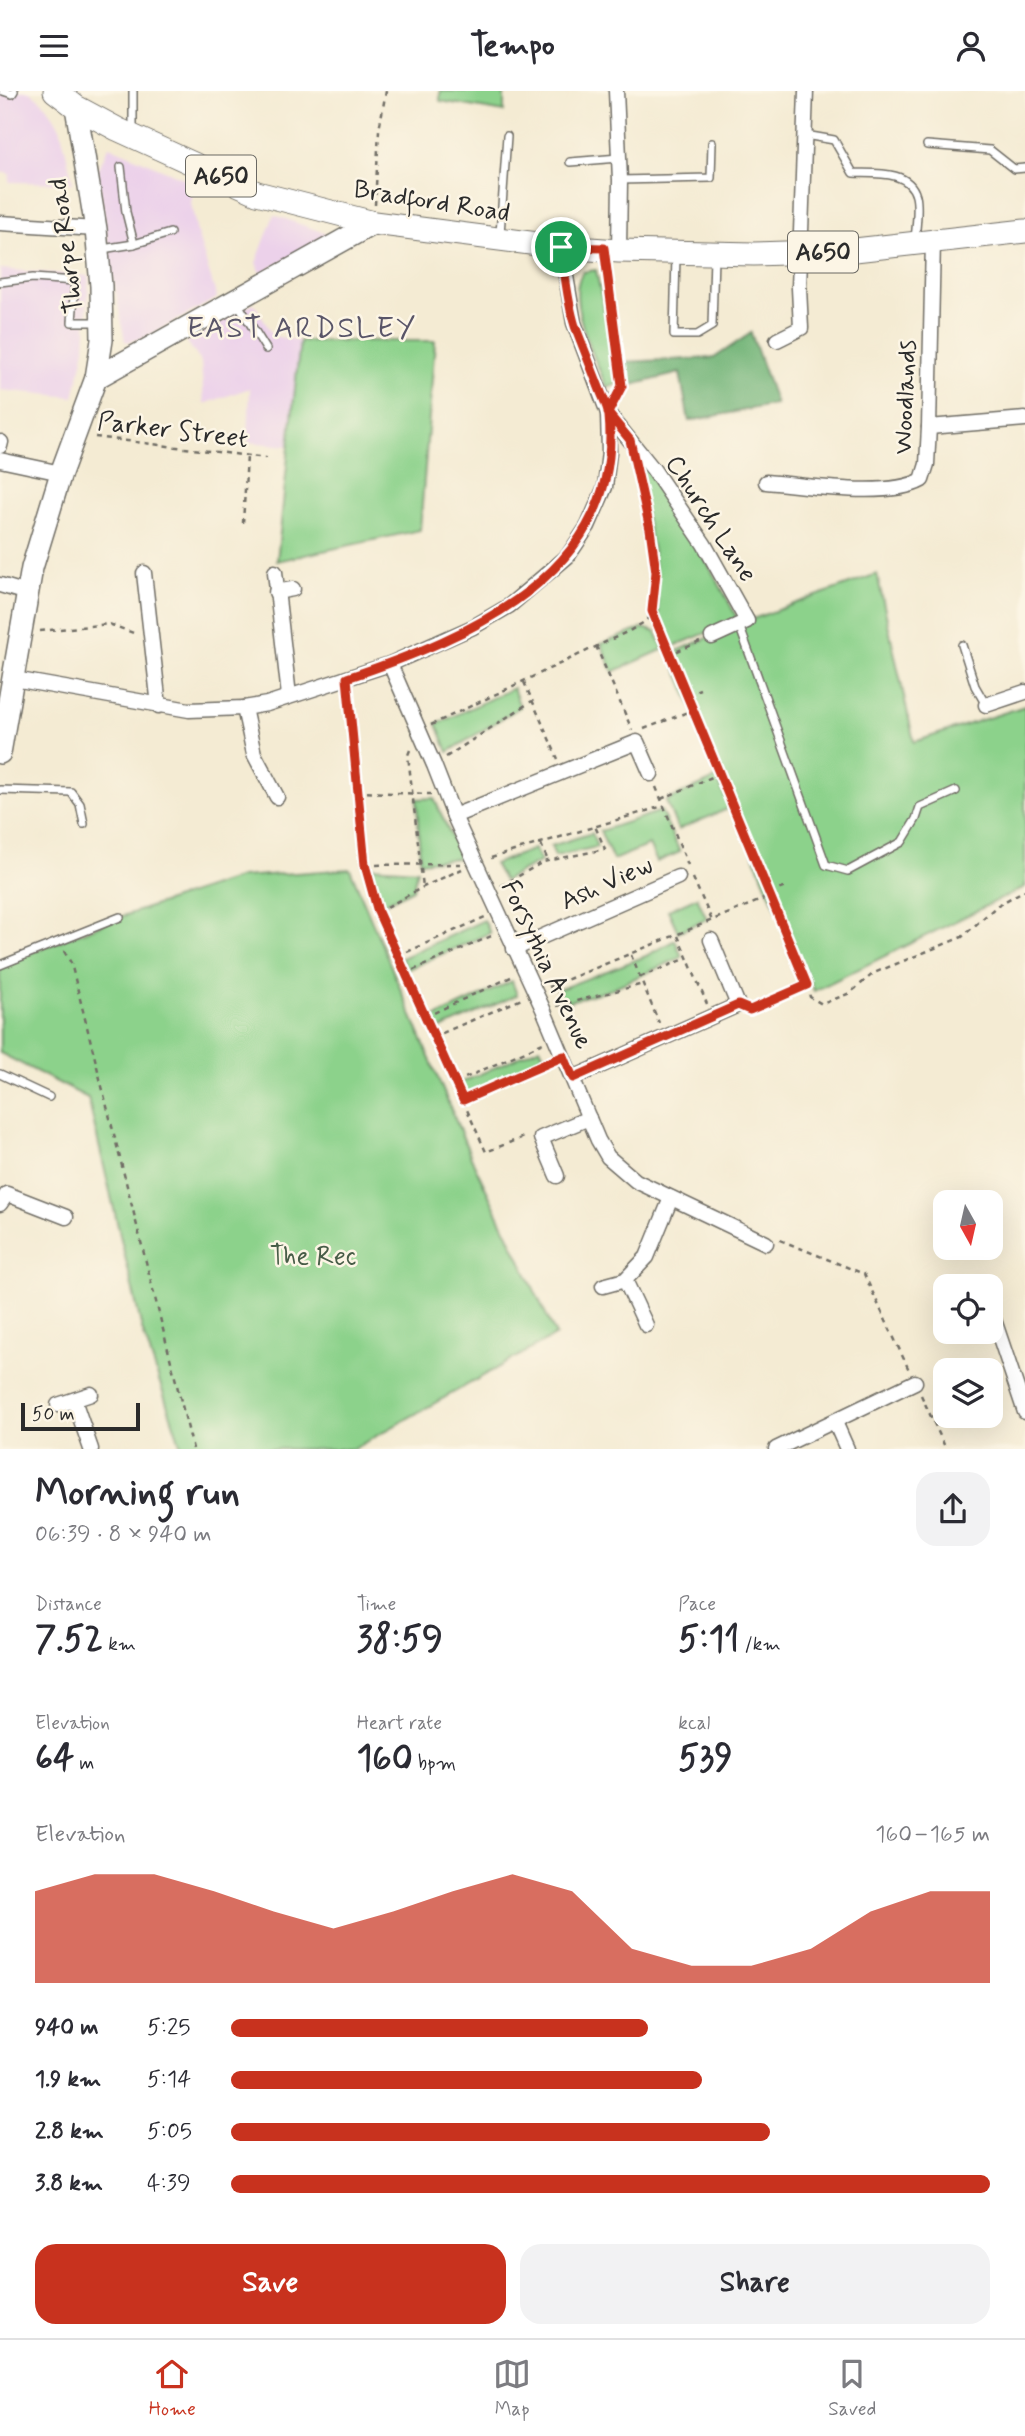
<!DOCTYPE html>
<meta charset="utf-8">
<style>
body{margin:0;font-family:Mynerve,sans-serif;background:#f2f2f3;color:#2b2b33;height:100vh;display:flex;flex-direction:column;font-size:26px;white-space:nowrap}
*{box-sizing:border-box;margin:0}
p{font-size:23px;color:#7c7c81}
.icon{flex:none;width:38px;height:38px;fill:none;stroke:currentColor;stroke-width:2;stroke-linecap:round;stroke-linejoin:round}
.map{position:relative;height:1358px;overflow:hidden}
.side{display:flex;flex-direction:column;background:#fff;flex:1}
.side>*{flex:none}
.needle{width:46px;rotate:172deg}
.tools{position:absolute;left:933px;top:1099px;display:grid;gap:14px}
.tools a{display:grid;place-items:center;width:70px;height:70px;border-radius:14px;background:#fff;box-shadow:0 7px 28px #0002;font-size:35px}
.scale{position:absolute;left:21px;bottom:18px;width:119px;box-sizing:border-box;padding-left:7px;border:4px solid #2b2b2b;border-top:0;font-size:19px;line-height:24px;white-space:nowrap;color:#2b2b2b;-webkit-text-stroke:5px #fcf5e5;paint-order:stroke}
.pin{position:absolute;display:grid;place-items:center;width:60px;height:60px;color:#fff;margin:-30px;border:4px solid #fff;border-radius:50%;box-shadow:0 2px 7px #0007}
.round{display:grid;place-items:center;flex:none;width:74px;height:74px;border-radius:21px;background:#f2f2f3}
.overview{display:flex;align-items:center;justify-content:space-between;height:119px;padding:0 35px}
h1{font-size:38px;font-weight:800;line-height:52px}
.figures{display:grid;grid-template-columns:repeat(3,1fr);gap:10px;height:119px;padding:7px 35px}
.figures div{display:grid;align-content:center}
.figures b{font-size:35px;font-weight:800}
.figures small{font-size:19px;font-weight:400}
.figures p{font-size:19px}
.chart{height:196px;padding:14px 35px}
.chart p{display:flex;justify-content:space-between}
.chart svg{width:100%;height:126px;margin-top:7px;fill:#c8321e;opacity:.7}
.button{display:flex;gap:14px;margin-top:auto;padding:14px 35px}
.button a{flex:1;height:80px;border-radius:21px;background:#c8321e;color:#fff;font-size:28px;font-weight:800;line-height:80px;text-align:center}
.button a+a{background:#f2f2f3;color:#2b2b33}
ul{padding:0 35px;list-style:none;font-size:23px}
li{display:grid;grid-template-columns:112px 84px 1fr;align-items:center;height:52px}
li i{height:18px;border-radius:9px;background:#c8321e}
header{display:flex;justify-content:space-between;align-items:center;height:91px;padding:0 35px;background:#fff;font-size:32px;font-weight:800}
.menu{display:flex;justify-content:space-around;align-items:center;height:98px;border-top:2px solid #e1e1e2;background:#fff;font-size:19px;color:#7c7c81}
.menu a{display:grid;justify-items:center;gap:4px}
.menu .on{color:#c8321e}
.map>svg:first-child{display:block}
.built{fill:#ecd1ea}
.green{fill:#8cd28b;stroke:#5c7e5b;stroke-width:2}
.forest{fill:#71b477;stroke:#4e7051;stroke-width:2}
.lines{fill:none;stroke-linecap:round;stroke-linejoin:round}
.lane-casing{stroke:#716e66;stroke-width:10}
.street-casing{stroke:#716e66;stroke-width:17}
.secondary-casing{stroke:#716e66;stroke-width:24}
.primary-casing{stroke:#716e66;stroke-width:25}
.path{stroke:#716e66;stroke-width:2.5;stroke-dasharray:5 5;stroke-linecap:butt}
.lane{stroke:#fff;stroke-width:7}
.street{stroke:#fff;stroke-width:14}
.secondary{stroke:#fff;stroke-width:21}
.primary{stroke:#fff;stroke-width:23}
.route-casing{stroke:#fff;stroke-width:14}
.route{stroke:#c8321e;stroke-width:9}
.labels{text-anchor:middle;stroke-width:5;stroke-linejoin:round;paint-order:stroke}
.shield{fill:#fcf5e5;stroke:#6a6863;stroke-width:2}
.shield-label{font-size:24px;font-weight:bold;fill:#2b2b2b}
.street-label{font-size:26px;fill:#2b2b2b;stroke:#fcf5e5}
.park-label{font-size:26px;fill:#485d48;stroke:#fcf5e5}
.quarter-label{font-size:30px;letter-spacing:2px;fill:#595568;stroke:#fcf5e5}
</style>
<header><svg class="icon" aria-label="menu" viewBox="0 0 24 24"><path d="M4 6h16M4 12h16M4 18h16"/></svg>Tempo<svg class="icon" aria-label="person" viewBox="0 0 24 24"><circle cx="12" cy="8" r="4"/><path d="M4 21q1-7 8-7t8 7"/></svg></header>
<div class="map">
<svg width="1025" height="1358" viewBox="0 0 1025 1358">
<rect width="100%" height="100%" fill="#fcf5e5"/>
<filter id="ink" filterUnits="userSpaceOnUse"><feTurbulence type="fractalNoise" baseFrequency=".0143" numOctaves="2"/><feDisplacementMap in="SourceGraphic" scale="14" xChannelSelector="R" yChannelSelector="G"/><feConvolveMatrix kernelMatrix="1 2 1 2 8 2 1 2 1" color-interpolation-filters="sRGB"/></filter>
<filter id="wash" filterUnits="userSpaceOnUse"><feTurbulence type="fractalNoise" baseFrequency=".00686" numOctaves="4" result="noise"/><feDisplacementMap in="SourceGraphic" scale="28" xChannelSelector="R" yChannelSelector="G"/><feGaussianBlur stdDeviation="1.57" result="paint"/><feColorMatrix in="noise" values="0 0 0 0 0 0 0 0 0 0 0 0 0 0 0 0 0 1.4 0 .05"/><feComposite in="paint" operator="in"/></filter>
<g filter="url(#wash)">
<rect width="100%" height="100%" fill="#f4ebd3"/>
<g class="built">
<path d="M 0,0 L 30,0 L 47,15 L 60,36 L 73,92 L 9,91 L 10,83 L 0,81 Z"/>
<path d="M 109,55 L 194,92 L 191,112 L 197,142 L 217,207 L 145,247 L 125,251 L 110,169 L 98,79 Z"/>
<path d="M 274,124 L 325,142 L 326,147 L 261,182 L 256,172 Z"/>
<path d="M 0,178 L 89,185 L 85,258 L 74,306 L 0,299 Z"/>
<path d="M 254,212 L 273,245 L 300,250 L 288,355 L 248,351 L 250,297 L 204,313 L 201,271 L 187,251 Z"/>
</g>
<g class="green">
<path d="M 440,0 L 504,0 L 504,21 L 440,10 Z"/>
<path d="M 596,179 L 619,292 L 607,297 C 596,270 564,207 583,181 Z"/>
<path d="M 300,250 L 435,250 L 420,439 L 277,470 Z"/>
<path d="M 634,366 L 641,368 C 676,421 710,472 738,529 L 672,556 L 659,527 L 653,461 Z"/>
<path d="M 877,483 L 914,651 L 1025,615 L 1025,796 L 814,900 L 771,805 L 670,563 L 747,530 Z"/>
<path d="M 643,537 L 656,541 L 664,558 L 613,581 L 601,553 Z"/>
<path d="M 513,597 L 520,616 L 448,661 L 437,633 Z"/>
<path d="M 717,687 L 730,717 L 678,739 L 666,710 Z"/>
<path d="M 434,707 L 461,767 L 420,771 L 417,708 Z"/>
<path d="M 661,720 L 680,761 L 657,771 L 649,754 L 613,769 L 600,740 Z"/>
<path d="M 592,742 L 597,756 L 555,765 L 551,755 Z"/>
<path d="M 534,758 L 541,770 L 504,790 L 494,773 Z"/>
<path d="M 370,776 L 417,779 L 413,798 L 378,816 Z"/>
<path d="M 350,778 L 474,1073 L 556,1244 L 353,1358 L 182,1358 L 142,1238 L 88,1007 L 0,962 L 0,874 L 120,826 L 241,786 Z"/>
<path d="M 697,806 L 707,828 L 678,841 L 668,819 Z"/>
<path d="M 484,829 L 490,842 L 406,879 L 401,867 Z"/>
<path d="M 675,849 L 682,866 L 606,900 L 562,912 L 557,899 L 646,865 Z"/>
<path d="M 512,890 L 517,904 L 434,941 L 429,929 Z"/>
<path d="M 540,956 L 546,969 L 463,1005 L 458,993 Z"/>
</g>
<path class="forest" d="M 751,242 L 776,313 L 689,330 L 680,282 L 624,296 L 621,271 L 714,267 Z"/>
</g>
<g filter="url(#ink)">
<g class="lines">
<g class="lane-casing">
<g id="lane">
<path d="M 3,0 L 12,3 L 14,0"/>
<path d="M 133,0 L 133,41"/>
<path d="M 805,44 L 834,49 L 853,82 C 873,83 909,78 916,105 C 919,117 916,136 915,149"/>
<path d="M 927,54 L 990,59 L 1014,78 L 1025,77"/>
<path d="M 570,71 L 619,67"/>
<path d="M 121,76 L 126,121 L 134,153"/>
<path d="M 620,89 L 711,87 L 712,52"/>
<path d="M 500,143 L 507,45"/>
<path d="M 102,158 L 134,153 L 170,142"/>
<path d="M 676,165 L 674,244 L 697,244 L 712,235 L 714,166"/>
<path d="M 0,191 L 33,187 L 75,190 L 72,231 L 98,231"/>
<path d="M 238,213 L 266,258"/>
<path d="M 739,534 L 826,774 L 848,780 L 902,751 L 916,728 L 920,716 L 956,700"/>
<path d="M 962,554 L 975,595 L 986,614"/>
<path d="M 0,699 L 71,701 L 80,713 L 84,733"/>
<path d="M 0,874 L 120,826"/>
<path d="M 0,983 L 49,1006"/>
</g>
</g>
<g class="street-casing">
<g id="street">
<path d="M 616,0 L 620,89 L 619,160"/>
<path d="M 0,132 L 96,138"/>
<path d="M 777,249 L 801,237 L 799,197 L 806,0"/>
<path d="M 608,322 L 653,378 L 704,453 L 747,530 L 712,546"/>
<path d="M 929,336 L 1025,328"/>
<path d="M 0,355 L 1,351"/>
<path d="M 0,369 L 61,382"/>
<path d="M 766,391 C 807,394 888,408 922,389 L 927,373 L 929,336 L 933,149"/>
<path d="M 275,481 L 289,605"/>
<path d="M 144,482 L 159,615"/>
<path d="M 0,494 L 27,502"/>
<path d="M 276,501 L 293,498"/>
<path d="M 390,573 L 434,674 L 454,725 L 543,918 L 598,1049 L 608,1066 L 636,1090 L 766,1152"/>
<path d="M 14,588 L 189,619 L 244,617 L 267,613 L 390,573 L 473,536 L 509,515 L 568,465 L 588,435 L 605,396 L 609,361 L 608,322 L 574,232 L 561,156"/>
<path d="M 986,614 L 1025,601"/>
<path d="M 244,617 L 254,663 L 277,706"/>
<path d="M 454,725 L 637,651 L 651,683"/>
<path d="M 514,858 L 678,786"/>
<path d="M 573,987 L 738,914 L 711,849"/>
<path d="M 557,1085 L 541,1047 L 589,1027"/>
<path d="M 0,1113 L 7,1103 L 66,1126"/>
<path d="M 625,1189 L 646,1234"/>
<path d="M 603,1195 L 625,1189 L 647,1166 L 671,1107"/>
<path d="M 990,1217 L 1025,1321"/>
<path d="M 74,1309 L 91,1358"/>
<path d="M 58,1314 L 91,1303"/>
<path d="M 835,1331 L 847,1358"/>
<path d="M 776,1358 L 915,1291"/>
</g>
</g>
<g class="secondary-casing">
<g id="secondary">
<path d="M 96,287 L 374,132"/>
<path d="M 0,662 L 32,477 L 61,382 L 96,287 L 102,249 L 101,195 L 96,138 L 76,16"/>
</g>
</g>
<g class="primary-casing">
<path id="primary" d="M 55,0 L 76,16 L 117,38 L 257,102 L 374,132 L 561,156 L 619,160 L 754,163 L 846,160 L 1025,140"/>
</g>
<g class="path">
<path d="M 375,114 L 379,39 L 386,0"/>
<path d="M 606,178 L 622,295 L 617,306"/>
<path d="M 95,346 L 266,367"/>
<path d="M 243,432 L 247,365"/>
<path d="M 652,521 L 670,563"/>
<path d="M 40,540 L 109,533 L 136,543"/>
<path d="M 700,551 L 670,563 L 807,894 L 751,918"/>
<path d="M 596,555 L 632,639"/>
<path d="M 524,591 L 558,668"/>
<path d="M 348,601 L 365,774 L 378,821 L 486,1061 L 526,1045"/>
<path d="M 687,603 L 700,598"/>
<path d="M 431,634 L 631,539 C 637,535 645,532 649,526 C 668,499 644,414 637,383"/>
<path d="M 644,638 L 693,619"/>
<path d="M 410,659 L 408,664 L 423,796"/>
<path d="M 446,666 L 532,610"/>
<path d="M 656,696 L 688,774"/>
<path d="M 357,701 L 431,703"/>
<path d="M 661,708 L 719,683"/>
<path d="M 541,753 L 548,770"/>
<path d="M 491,767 L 663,715"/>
<path d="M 366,774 L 461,773"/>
<path d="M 693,787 L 713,832"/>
<path d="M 501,795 L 543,771 L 605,758 L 595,735"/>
<path d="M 770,802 L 788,795"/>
<path d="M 378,821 L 423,796 L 462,778"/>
<path d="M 678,845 L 707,913"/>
<path d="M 64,860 L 71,872 L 193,1358"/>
<path d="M 631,864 L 659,932"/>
<path d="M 398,865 L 485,826"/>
<path d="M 404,883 L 494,844"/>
<path d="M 640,886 L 685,868"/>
<path d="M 807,894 L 810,906 L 822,913 L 850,902 L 874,882 L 962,846 L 998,814 L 1025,799"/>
<path d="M 549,896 L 771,805"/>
<path d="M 557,915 L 643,893"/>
<path d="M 425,926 L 511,886"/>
<path d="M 433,946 L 524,907"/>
<path d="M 456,991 L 543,952"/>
<path d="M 464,1008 L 551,971"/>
<path d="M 780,1149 L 864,1183 L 909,1279"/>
<path d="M 921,1304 L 946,1358"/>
</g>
<use href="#lane" class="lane"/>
<use href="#street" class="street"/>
<use href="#secondary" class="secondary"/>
<use href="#primary" class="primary"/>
</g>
</g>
<g class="lines" filter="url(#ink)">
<g class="route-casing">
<path id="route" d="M 561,156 C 565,181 567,210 575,235 C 583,256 592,278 600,299 C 603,307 608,316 609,325 C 624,481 470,546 347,587 L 365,774 L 378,821 L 463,1009 L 564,965 L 573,987 L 738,914 L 750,919 L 807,894 L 652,520 L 656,481 L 650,438 L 630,349 L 608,322 L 622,295 L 604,157 L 561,156"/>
</g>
<use href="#route" class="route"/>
</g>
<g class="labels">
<g class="shield">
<rect x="186" y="64.5" width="70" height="41" rx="5"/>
<rect x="788" y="140.5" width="70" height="41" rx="5"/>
</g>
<g class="shield-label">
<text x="221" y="93">A650</text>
<text x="823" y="169">A650</text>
</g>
<g class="street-label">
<text transform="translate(432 109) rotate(9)" y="9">Bradford Road</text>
<text transform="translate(65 155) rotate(-97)" y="9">Thorpe Road</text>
<text transform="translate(904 306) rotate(-88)" y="9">Woodlands</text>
<text transform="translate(173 338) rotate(7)" y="9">Parker Street</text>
<text transform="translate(712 427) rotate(57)" y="9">Church Lane</text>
<text transform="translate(606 791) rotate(-24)" y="9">Ash View</text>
<text transform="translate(548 873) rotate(65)" y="9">Forsythia Avenue</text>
</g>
<g class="park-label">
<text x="313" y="1173">The Rec</text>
</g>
<g class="quarter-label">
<text x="302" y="246">EAST ARDSLEY</text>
</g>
</g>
</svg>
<div class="tools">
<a><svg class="needle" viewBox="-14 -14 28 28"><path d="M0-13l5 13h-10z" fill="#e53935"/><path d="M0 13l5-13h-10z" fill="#7c7c81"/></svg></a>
<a><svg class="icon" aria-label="locate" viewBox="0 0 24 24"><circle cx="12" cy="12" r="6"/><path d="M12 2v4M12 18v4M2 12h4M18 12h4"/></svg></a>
<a><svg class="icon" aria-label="layers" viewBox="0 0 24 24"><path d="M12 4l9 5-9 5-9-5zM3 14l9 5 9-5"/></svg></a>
</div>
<div class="scale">50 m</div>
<div class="pin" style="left:561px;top:156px;background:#1e9e55"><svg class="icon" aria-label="arrive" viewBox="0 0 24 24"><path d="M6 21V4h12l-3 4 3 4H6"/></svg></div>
</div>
<section class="side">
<div class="overview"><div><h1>Morning run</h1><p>06:39 · 8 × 940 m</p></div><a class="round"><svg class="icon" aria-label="share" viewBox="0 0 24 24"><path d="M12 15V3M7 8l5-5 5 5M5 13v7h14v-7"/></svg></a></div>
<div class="figures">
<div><p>Distance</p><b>7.52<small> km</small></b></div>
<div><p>Time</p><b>38:59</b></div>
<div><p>Pace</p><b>5:11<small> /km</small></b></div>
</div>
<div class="figures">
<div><p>Elevation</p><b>64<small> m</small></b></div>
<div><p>Heart rate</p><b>160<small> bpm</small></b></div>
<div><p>kcal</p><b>539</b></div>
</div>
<div class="chart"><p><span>Elevation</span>160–165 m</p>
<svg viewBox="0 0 160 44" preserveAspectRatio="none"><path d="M0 44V12L10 6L20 6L30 12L40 19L50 25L60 19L70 12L80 6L90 12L100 32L110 38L120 38L130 32L140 19L150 12L160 12V44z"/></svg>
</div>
<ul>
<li><b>940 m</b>5:25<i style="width:55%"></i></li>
<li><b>1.9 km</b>5:14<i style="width:62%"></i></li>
<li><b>2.8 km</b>5:05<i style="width:71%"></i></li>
<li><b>3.8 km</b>4:39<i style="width:100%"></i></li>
</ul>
<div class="button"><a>Save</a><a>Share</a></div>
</section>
<nav class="menu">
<a class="on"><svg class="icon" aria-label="home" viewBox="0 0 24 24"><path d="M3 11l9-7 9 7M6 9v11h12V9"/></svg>Home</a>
<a><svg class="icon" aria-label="map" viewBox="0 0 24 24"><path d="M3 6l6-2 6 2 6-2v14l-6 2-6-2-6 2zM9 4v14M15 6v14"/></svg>Map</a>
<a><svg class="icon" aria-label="saved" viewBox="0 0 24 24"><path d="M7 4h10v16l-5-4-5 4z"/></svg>Saved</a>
</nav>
